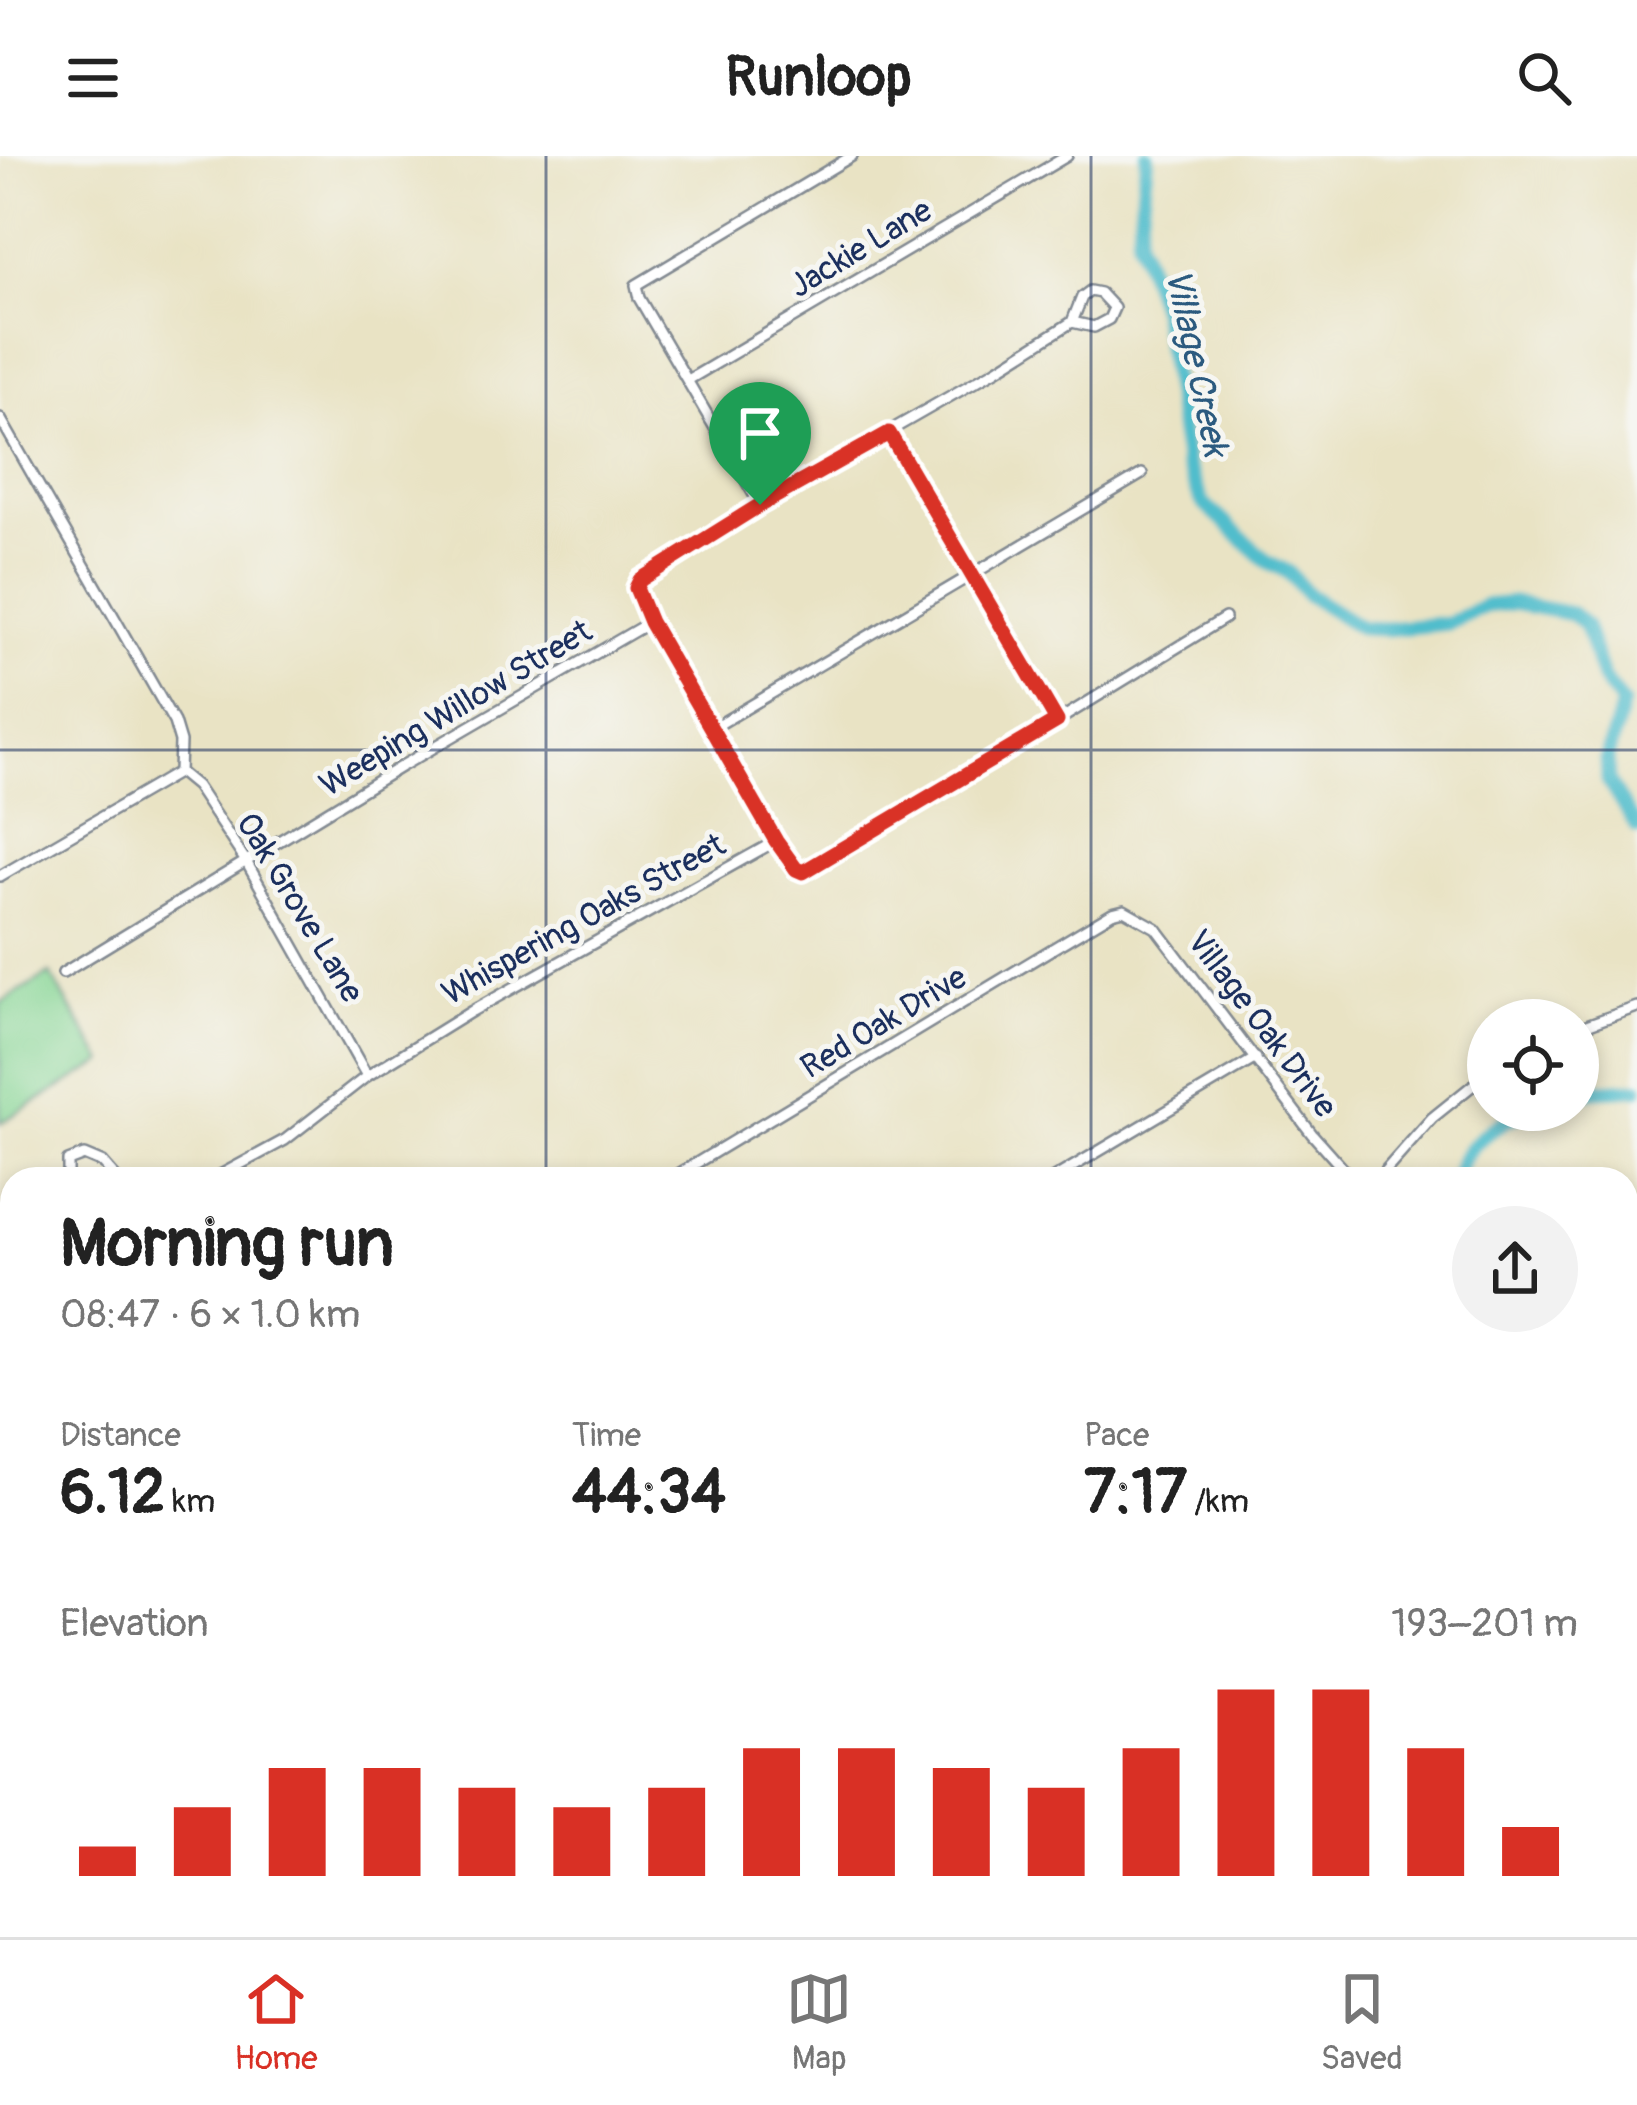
<!DOCTYPE html>
<meta charset="utf-8">
<style>
body{margin:0;font-family:Pangolin,sans-serif;background:#f2f2f2;color:#222;height:100vh;display:flex;flex-direction:column;font-size:45px;white-space:nowrap}
*{box-sizing:border-box;margin:0}
p{font-size:39px;color:#767676}
.icon{flex:none;width:66px;height:66px;fill:none;stroke:currentColor;stroke-width:2;stroke-linecap:round;stroke-linejoin:round}
.map{position:relative;flex:1;overflow:hidden}
.side{position:absolute;left:0px;top:1011px;width:1638px;height:771px;display:flex;flex-direction:column;background:#fff;border-radius:36px 36px 0 0;box-shadow:0 6px 18px #0003}
.side>*{flex:none}
.fabs{position:absolute;left:1467px;top:843px;display:grid;gap:24px}
.fabs a{display:grid;place-items:center;width:132px;height:132px;border-radius:50%;background:#fff;box-shadow:0 6px 18px #0003;font-size:60px}
.pin{position:absolute;display:grid;place-items:center;width:102px;height:102px;color:#fff;margin:-123px -51px;border-radius:50% 50% 50% 0;rotate:-45deg;box-shadow:0 0 12px #0007}
.pin .icon{rotate:45deg}
.round{display:grid;place-items:center;flex:none;width:126px;height:126px;border-radius:63px;background:#f2f2f2}
.summary{display:flex;align-items:center;justify-content:space-between;height:204px;padding:0 60px}
h1{font-size:66px;font-weight:700;line-height:90px}
.stats{display:grid;grid-template-columns:repeat(3,1fr);gap:18px;height:204px;padding:12px 60px}
.stats div{display:grid;align-content:center}
.stats b{font-size:60px;font-weight:700}
.stats small{font-size:33px;font-weight:400}
.stats p{font-size:33px}
.chart{height:336px;padding:24px 60px}
.chart p{display:flex;justify-content:space-between}
.chart svg{width:100%;height:216px;margin-top:12px;stroke:#d93025;stroke-width:6}
header{display:flex;justify-content:space-between;align-items:center;height:156px;padding:0 60px;background:#fff;font-size:54px;font-weight:700}
.dock{display:flex;justify-content:space-around;align-items:center;height:168px;border-top:3px solid #e0e0e0;background:#fff;font-size:33px;color:#767676}
.dock a{display:grid;justify-items:center;gap:6px}
.dock .selected{color:#d93025}
.map>svg:first-child{display:block}
.green{fill:#88d695;stroke:#52827a;stroke-width:3}
.water{fill:#51bdcc;stroke:#367695;stroke-width:3}
.lines{fill:none;stroke-linecap:round;stroke-linejoin:round}
.river{stroke:#51bdcc;stroke-width:15}
.minor-casing{stroke:#828991;stroke-width:14}
.minor{stroke:#fff;stroke-width:9}
.route-casing{stroke:#fff;stroke-width:24}
.route{stroke:#d93025;stroke-width:15}
.grid{fill:none;stroke:#1b2f5e;stroke-width:3;stroke-opacity:0.55}
.labels{text-anchor:middle;stroke-width:10;stroke-linejoin:round;paint-order:stroke}
.street-label{font-size:33px;fill:#1b2f5e;stroke:#f6f6f2}
.water-label{font-size:36px;font-style:italic;fill:#2b5a7f;stroke:#f6f6f2}
</style>
<header><svg class="icon" aria-label="menu" viewBox="0 0 24 24"><path d="M4 6h16M4 12h16M4 18h16"/></svg>Runloop<svg class="icon" aria-label="search" viewBox="0 0 24 24"><circle cx="10" cy="10" r="6"/><path d="M15 15l6 6"/></svg></header>
<div class="map">
<svg width="1637" height="1781" viewBox="0 0 1637 1781">
<rect width="100%" height="100%" fill="#f6f6f2"/>
<filter id="ink" filterUnits="userSpaceOnUse"><feTurbulence type="fractalNoise" baseFrequency=".00833" numOctaves="2"/><feDisplacementMap in="SourceGraphic" scale="24" xChannelSelector="R" yChannelSelector="G"/><feConvolveMatrix kernelMatrix="1 2 1 2 8 2 1 2 1" color-interpolation-filters="sRGB"/></filter>
<filter id="wash" filterUnits="userSpaceOnUse"><feTurbulence type="fractalNoise" baseFrequency=".004" numOctaves="4" result="noise"/><feDisplacementMap in="SourceGraphic" scale="48" xChannelSelector="R" yChannelSelector="G"/><feGaussianBlur stdDeviation="2.7" result="paint"/><feColorMatrix in="noise" values="0 0 0 0 0 0 0 0 0 0 0 0 0 0 0 0 0 1.4 0 .05"/><feComposite in="paint" operator="in"/></filter>
<g filter="url(#wash)">
<rect width="100%" height="100%" fill="#e9e3c4"/>
<g class="green">
<path d="M 50,818 L 104,906 L 0,967 L 0,847 Z"/>
<path d="M 1637,1376 L 1637,1781 L 1389,1781 L 1384,1774 L 1390,1770 L 1626,1770 L 1626,1389 Z"/>
<path d="M 228,1770 L 468,1770 L 449,1781 L 209,1781 Z"/>
<path d="M 976,1770 L 1160,1770 L 1166,1781 L 981,1781 Z"/>
</g>
<path class="water" d="M 1637,1565 L 1637,1781 L 1628,1781 L 1615,1770 L 1626,1770 L 1626,1569 Z"/>
<g class="lines">
<g class="river">
<path d="M 1147,0 L 1138,83 L 1161,153 L 1186,308 L 1202,346 L 1268,406 L 1288,416 L 1308,439 L 1361,472 L 1387,473 L 1449,467 L 1485,450 L 1512,447 L 1572,458 L 1585,469 L 1603,523 L 1622,548 L 1607,602 L 1608,625 L 1637,672"/>
<path d="M 1578,939 L 1595,934 L 1637,932"/>
<path d="M 1456,1023 C 1461,990 1498,966 1528,954"/>
<path d="M 1626,1389 L 1637,1376"/>
</g>
</g>
</g>
<g filter="url(#ink)">
<g class="lines">
<g class="minor-casing">
<g id="minor">
<path d="M 1072,166 L 1094,171 L 1109,163 L 1114,152 L 1100,137 L 1090,135 L 1082,141 L 1072,166 L 996,214 L 760,349 L 640,424 L 639,444 L 776,685 L 796,713 L 803,715 L 927,645 L 1225,462"/>
<path d="M 688,224 L 1067,0"/>
<path d="M 0,262 L 174,566 L 180,586 L 179,616 L 0,720"/>
<path d="M 889,277 L 1011,479 L 1057,565"/>
<path d="M 760,349 L 639,142 L 636,129 L 852,0"/>
<path d="M 713,572 L 1142,318"/>
<path d="M 179,616 L 196,630 L 247,707 L 367,920"/>
<path d="M 63,817 L 402,610 L 650,466"/>
<path d="M 1578,872 L 1637,851"/>
<path d="M 68,1023 L 68,1005 L 84,999 L 103,1007 L 117,1023"/>
<path d="M 213,1023 L 285,984 L 367,920 L 472,855 L 776,685"/>
<path d="M 670,1023 L 1112,757 L 1124,754 L 1156,772 L 1312,978 L 1352,1023"/>
<path d="M 1052,1023 L 1256,902"/>
<path d="M 1378,1023 L 1432,962 L 1488,917"/>
<path d="M 0,1305 L 12,1299"/>
<path d="M 0,1468 L 12,1461"/>
<path d="M 913,1770 L 919,1781"/>
<path d="M 174,1781 L 193,1770"/>
<path d="M 560,1781 L 579,1770"/>
<path d="M 751,1781 L 763,1770"/>
<path d="M 1129,1781 L 1129,1770"/>
</g>
</g>
<use href="#minor" class="minor"/>
</g>
</g>
<g class="lines" filter="url(#ink)">
<g class="route-casing">
<path id="route" d="M 889,277 L 1057,565 L 803,716 L 796,713 L 776,685 L 650,466 L 636,432 L 640,424 L 760,349 Z"/>
</g>
<use href="#route" class="route"/>
</g>
<path class="grid" d="M 546,0 L 546,1023M 1091,0 L 1091,1023M 0,594 L 1637,594M 0,1187 L 12,1187M 1626,1187 L 1637,1187M 546,1770 L 546,1781M 1091,1770 L 1091,1781"/>
<g class="labels">
<g class="street-label">
<text transform="translate(860 91) rotate(-31)" y="12">Jackie Lane</text>
<text transform="translate(455 551) rotate(-31)" y="12">Weeping Willow Street</text>
<text transform="translate(301 751) rotate(59)" y="12">Oak Grove Lane</text>
<text transform="translate(583 762) rotate(-29)" y="12">Whispering Oaks Street</text>
<text transform="translate(883 865) rotate(-31)" y="12">Red Oak Drive</text>
<text transform="translate(1263 867) rotate(53)" y="12">Village Oak Drive</text>
</g>
<g class="water-label">
<text transform="translate(1198 206) rotate(78)" y="13">Village Creek</text>
</g>
</g>
</svg>
<div class="fabs">
<a><svg class="icon" aria-label="locate" viewBox="0 0 24 24"><circle cx="12" cy="12" r="6"/><path d="M12 2v4M12 18v4M2 12h4M18 12h4"/></svg></a>
</div>
<div class="pin" style="left:760px;top:349px;background:#1e9e55"><svg class="icon" aria-label="arrive" viewBox="0 0 24 24"><path d="M6 21V4h12l-3 4 3 4H6"/></svg></div>
<section class="side">
<div class="summary"><div><h1>Morning run</h1><p>08:47 · 6 × 1.0 km</p></div><a class="round"><svg class="icon" aria-label="share" viewBox="0 0 24 24"><path d="M12 15V3M7 8l5-5 5 5M5 13v7h14v-7"/></svg></a></div>
<div class="stats">
<div><p>Distance</p><b>6.12<small> km</small></b></div>
<div><p>Time</p><b>44:34</b></div>
<div><p>Pace</p><b>7:17<small> /km</small></b></div>
</div>
<div class="chart"><p><span>Elevation</span>193–201 m</p>
<svg viewBox="0 0 160 44" preserveAspectRatio="none"><path d="M5 44V38M15 44V30M25 44V22M35 44V22M45 44V26M55 44V30M65 44V26M75 44V18M85 44V18M95 44V22M105 44V26M115 44V18M125 44V6M135 44V6M145 44V18M155 44V34"/></svg>
</div>
</section>
</div>
<nav class="dock">
<a class="selected"><svg class="icon" aria-label="home" viewBox="0 0 24 24"><path d="M3 11l9-7 9 7M6 9v11h12V9"/></svg>Home</a>
<a><svg class="icon" aria-label="map" viewBox="0 0 24 24"><path d="M3 6l6-2 6 2 6-2v14l-6 2-6-2-6 2zM9 4v14M15 6v14"/></svg>Map</a>
<a><svg class="icon" aria-label="saved" viewBox="0 0 24 24"><path d="M7 4h10v16l-5-4-5 4z"/></svg>Saved</a>
</nav>
